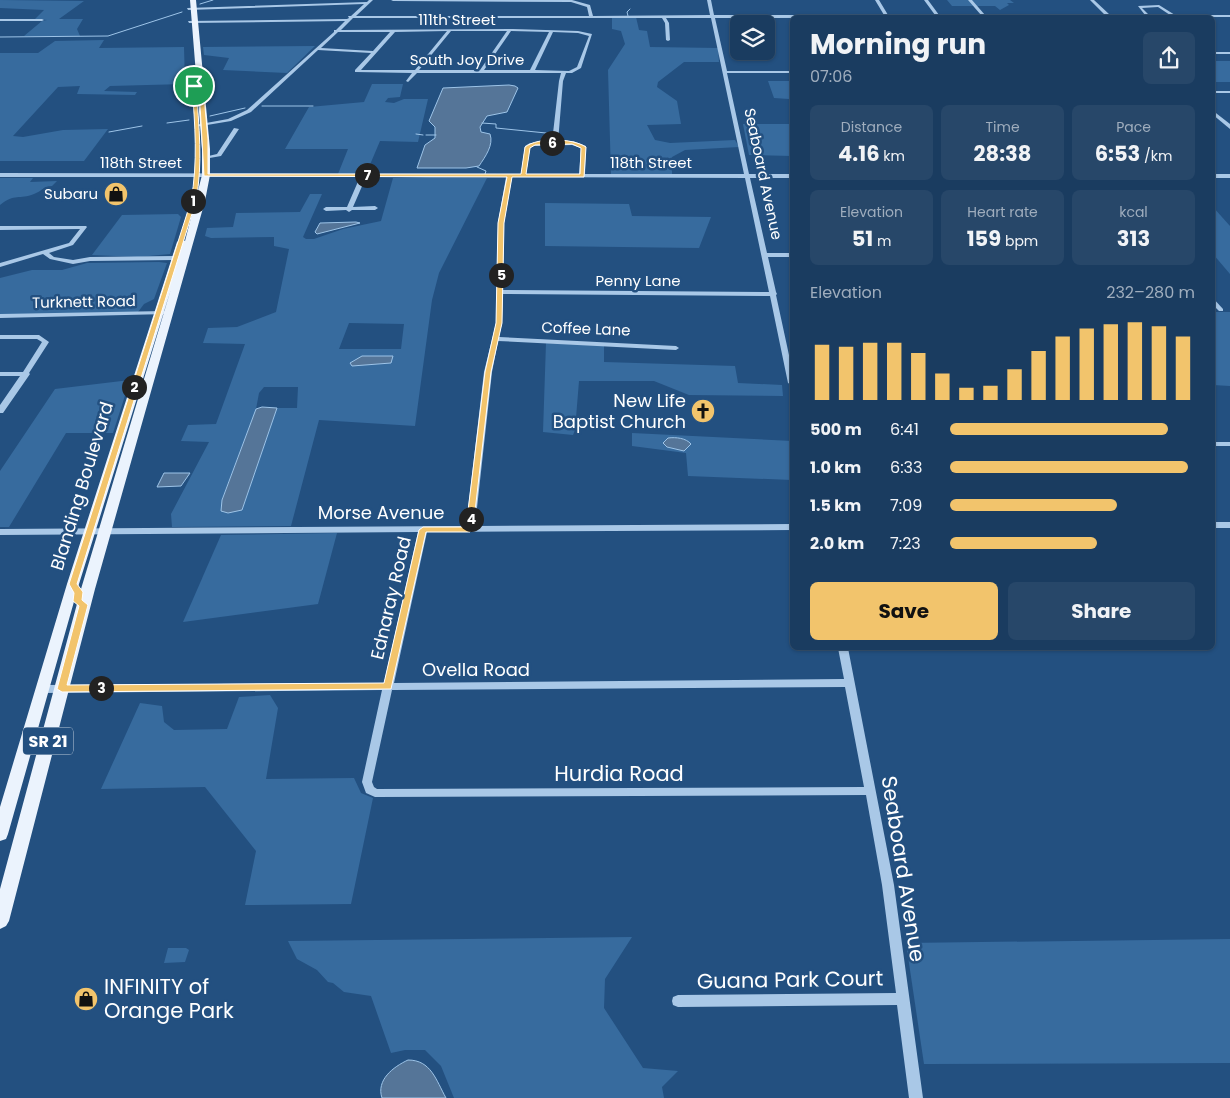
<!DOCTYPE html>
<meta charset="utf-8">
<style>
body{margin:0;font-family:Poppins,sans-serif;background:#274769;color:#f1f3f6;height:100vh;display:flex;flex-direction:column;font-size:19px;white-space:nowrap}
*{box-sizing:border-box;margin:0}
p{font-size:16px;color:#9fadbd}
.icon{flex:none;width:28px;height:28px;fill:none;stroke:currentColor;stroke-width:2;stroke-linecap:round;stroke-linejoin:round}
.map{position:relative;flex:1;overflow:hidden}
.side{position:absolute;left:790px;top:15px;width:425px;height:635px;display:flex;flex-direction:column;background:#1a3c60;border-radius:8px;box-shadow:0 1px 4px #0004,0 0 0 1px #385675}
.side>*{flex:none}
.tools{position:absolute;left:730px;top:15px;display:grid;gap:10px}
.tools a{display:grid;place-items:center;width:45px;height:45px;border-radius:8px;background:#1a3c60;box-shadow:0 1px 4px #0004,0 0 0 1px #385675;font-size:25px}
.pin{position:absolute;display:grid;place-items:center;width:42px;height:42px;color:#fff;margin:-21px;border:2px solid #fff;border-radius:50%;box-shadow:0 1px 5px #0007}
.km{position:absolute;width:25px;height:25px;margin:-12px;border-radius:50%;background:#222;color:#fff;font-size:14px;line-height:25px;text-align:center}
.round{display:grid;place-items:center;flex:none;width:52px;height:52px;border-radius:8px;background:#274769}
.headline{display:flex;align-items:center;justify-content:space-between;height:85px;padding:0 20px}
h1{font-size:28px;font-weight:700;line-height:38px}
.stats{display:grid;grid-template-columns:repeat(3,1fr);gap:8px;height:85px;padding:5px 20px}
.stats div{display:grid;align-content:center;border-radius:8px;background:#274769;text-align:center}
.stats b{font-size:21px;font-weight:700}
.stats small{font-size:14px;font-weight:400}
.stats p{font-size:14px}
.chart{height:140px;padding:10px 20px}
.chart p{display:flex;justify-content:space-between}
.chart svg{width:100%;height:90px;margin-top:5px;stroke:#f2c46c;stroke-width:6}
.action{display:flex;gap:10px;margin-top:auto;padding:10px 20px}
.action a{flex:1;height:58px;border-radius:8px;background:#f2c46c;color:#111;font-size:20px;font-weight:700;line-height:58px;text-align:center}
.action a+a{background:#274769;color:#f1f3f6}
ul{padding:0 20px;list-style:none;font-size:16px}
li{display:grid;grid-template-columns:80px 60px 1fr;align-items:center;height:38px}
li i{height:12px;border-radius:6px;background:#f2c46c}
.map>svg:first-child{display:block}
.green{fill:#376b9e;fill-rule:evenodd}
.water{fill:#557598;stroke:#9dc4e8}
.lines{fill:none;stroke-linecap:round;stroke-linejoin:round}
.stream{stroke:#9dc4e8;stroke-width:1}
.minor{fill:#a9c8e7;fill-rule:evenodd}
.major{fill:#ebf3fd;fill-rule:evenodd}
.route{fill:#f2c46c;stroke:#fff;fill-rule:evenodd}
.labels{text-anchor:middle;stroke-width:5;stroke-linejoin:round;paint-order:stroke}
.far-street-label{font-size:15px;fill:#fff;stroke:#235080}
.far-poi-label{font-size:15px;fill:#fff;stroke:#235080;text-anchor:end}
.shield{fill:#235080;stroke:#bdcad9;stroke-width:1}
.shield-label{font-size:16px;font-weight:bold;fill:#fff}
.poi-label{font-size:18px;fill:#fff;stroke:#235080;text-anchor:end}
.street-label{font-size:18px;fill:#fff;stroke:#235080}
.near-street-label{font-size:21px;fill:#fff;stroke:#235080}
.near-poi-label{font-size:21px;fill:#fff;stroke:#235080;text-anchor:start}
</style>
<div class="map">
<svg width="1230" height="1098" viewBox="0 0 1230 1098">
<rect width="100%" height="100%" fill="#235080"/>
<g class="green">
<path d="M 0,0 L 84,1 L 59,19 L 83,19 L 77,29 L 80,36 L 24,36 L 42,21 L 47,20 L 35,19 L 44,10 L 0,8 Z"/>
<path d="M 947,0 L 1010,0 L 1014,3 L 1007,3 L 1009,5 L 1000,10 L 995,6 L 952,6 Z"/>
<path d="M 612,17 L 636,17 L 639,30 L 647,31 L 650,47 L 718,48 L 719,62 L 684,62 L 658,82 L 657,87 L 677,101 L 681,124 L 647,125 L 655,140 L 670,143 L 735,140 L 739,147 L 685,150 L 672,157 L 672,174 L 611,175 L 608,70 L 625,44 L 621,31 L 612,29 Z"/>
<path d="M 104,40 L 99,48 L 184,47 L 185,84 L 110,86 L 104,91 L 137,92 L 135,95 L 77,94 L 80,86 L 58,87 L 13,136 L 23,137 L 63,130 L 108,129 L 84,161 L 0,161 L 0,53 L 38,53 L 55,41 Z"/>
<path d="M 315,46 L 287,73 L 223,70 L 229,58 L 204,55 L 203,47 Z"/>
<rect x="1213" y="61" width="17" height="21"/>
<path d="M 768,81 L 792,81 L 792,112 L 789,99 L 774,98 Z"/>
<path d="M 372,84 L 403,84 L 400,97 L 388,98 L 385,102 L 394,103 L 404,99 L 428,99 L 418,142 L 380,141 L 366,174 L 338,174 L 348,149 L 285,149 L 309,107 L 364,102 Z"/>
<path d="M 743,124 L 792,124 L 792,156 L 749,155 Z"/>
<path d="M 430,177 L 487,178 L 439,273 L 432,300 L 415,426 L 319,420 L 291,526 L 172,527 L 171,514 L 209,442 L 181,441 L 188,425 L 216,424 L 245,344 L 203,343 L 208,328 L 237,327 L 276,312 L 289,249 L 274,246 L 274,237 L 211,238 L 205,236 L 207,228 L 233,227 L 236,213 L 300,212 L 310,194 L 322,194 L 303,237 L 306,239 L 314,239 L 343,229 L 381,221 L 393,178 ZM 349,323 L 404,324 L 401,349 L 339,349 ZM 264,387 L 298,387 L 297,408 L 277,408 L 242,510 L 222,499 L 256,409 L 259,393 Z"/>
<path d="M 0,178 L 33,178 L 30,182 L 57,181 L 52,186 C 42,187 42,191 34,194 C 19,200 15,193 0,205 Z"/>
<path d="M 545,203 L 629,204 L 632,216 L 711,217 L 699,248 L 545,246 Z"/>
<path d="M 1213,207 L 1230,226 L 1230,274 L 1213,254 Z"/>
<path d="M 178,214 L 181,217 L 170,254 L 138,257 L 92,255 L 122,215 Z"/>
<path d="M 159,262 L 167,263 L 154,299 L 144,304 L 138,312 L 0,315 L 0,278 L 32,270 L 62,270 L 87,263 Z"/>
<path d="M 1212,312 L 1230,312 L 1230,386 L 1213,385 Z"/>
<path d="M 546,343 L 604,345 L 604,362 L 735,366 L 738,383 L 782,385 L 783,396 L 689,395 L 654,381 L 579,381 L 575,430 L 573,435 L 543,432 Z"/>
<path d="M 130,380 L 113,433 L 66,433 L 9,527 L 0,527 L 0,471 L 55,389 Z"/>
<path d="M 632,433 L 792,441 L 792,480 L 688,476 L 686,453 L 632,446 Z"/>
<path d="M 337,533 L 318,604 L 183,622 L 221,535 Z"/>
<path d="M 270,695 L 278,708 L 266,779 L 354,778 L 361,793 L 373,798 L 351,904 L 245,905 L 256,851 L 205,787 L 101,789 L 140,703 L 162,706 L 164,722 L 174,730 L 227,729 L 239,697 Z"/>
<path d="M 632,937 L 605,979 L 604,1008 L 643,1068 L 678,1071 L 662,1087 L 664,1098 L 454,1098 L 441,1066 L 425,1050 L 405,1050 L 391,1053 L 371,996 L 344,992 L 333,983 L 328,982 L 317,970 L 297,959 L 288,941 Z"/>
<path d="M 1230,939 L 1230,1063 L 924,1064 L 906,943 Z"/>
<path d="M 168,948 L 186,948 L 189,950 L 185,962 L 164,963 Z"/>
</g>
<g class="water">
<path d="M 509,85 L 515,86 L 518,88 L 507,112 L 487,116 L 480,127 L 481,132 L 490,134 C 494,145 485,157 479,166 L 466,168 L 417,168 L 425,145 L 435,138 L 435,127 L 429,121 L 443,88 Z"/>
<path d="M 320,223 L 356,222 L 360,223 L 317,234 L 315,232 Z"/>
<path d="M 362,356 L 393,356 L 391,363 L 352,366 L 350,363 Z"/>
<path d="M 262,407 L 277,408 L 242,510 L 228,513 L 221,511 L 222,500 L 256,409 Z"/>
<path d="M 668,438 C 676,437 686,438 691,444 L 684,451 L 667,447 L 663,443 Z"/>
<path d="M 164,473 L 190,473 L 181,486 L 157,487 Z"/>
<path d="M 408,1060 C 431,1060 436,1080 446,1098 L 382,1098 C 376,1080 393,1067 408,1060 Z"/>
</g>
<g class="lines">
<g class="stream">
<path d="M 200,4 L 213,0"/>
<path d="M 628,16 L 627,12 L 630,9"/>
<path d="M 0,37 L 108,36 L 182,12"/>
<path d="M 262,106 L 313,106"/>
<path d="M 210,116 L 245,108"/>
<path d="M 167,123 L 189,120"/>
<path d="M 482,123 L 496,124 L 496,128 L 546,133"/>
<path d="M 109,132 L 142,126"/>
<path d="M 416,134 L 423,135"/>
<path d="M 426,135 L 436,135"/>
<path d="M 477,167 L 486,171 L 485,174"/>
</g>
<g class="minor">
<path d="M 369,0 L 373,0 L 356,16 L 589,16 L 587,7 L 571,2 L 393,1 L 391,0 L 572,0 L 590,5 L 593,16 L 710,15 L 707,0 L 711,0 L 714,15 L 884,15 L 875,0 L 879,0 L 888,15 L 935,15 L 924,0 L 928,0 L 939,15 L 981,15 L 968,0 L 972,0 L 985,15 L 1105,15 L 1090,0 L 1094,0 L 1110,15 L 1145,15 L 1138,6 L 1159,5 L 1175,15 L 1230,15 L 1230,17 L 715,18 L 727,71 L 792,71 L 792,73 L 727,73 L 749,174 L 792,174 L 792,178 L 750,178 L 767,253 L 792,253 L 792,257 L 768,257 L 776,292 L 777,294 L 776,295 L 792,369 L 792,385 L 788,383 L 770,296 L 503,294 L 502,323 L 499,337 L 676,346 L 679,348 L 676,350 L 498,341 L 492,372 L 475,526 L 792,524 L 792,530 L 427,532 L 394,683 L 844,679 L 838,648 L 848,648 L 894,885 L 923,1098 L 909,1098 L 897,1005 L 678,1007 L 673,1005 L 672,1001 L 673,997 L 678,995 L 896,993 L 882,885 L 866,795 L 375,797 L 366,793 L 362,782 L 382,690 L 43,693 L 39,692 L 38,689 L 39,686 L 43,685 L 384,683 L 418,532 L 0,535 L 0,529 L 466,526 L 484,372 L 496,323 L 498,223 L 506,177 L 366,177 L 353,207 L 375,206 L 378,208 L 375,210 L 352,210 L 349,212 L 346,210 L 326,211 L 323,209 L 326,207 L 347,207 L 360,177 L 0,177 L 0,173 L 521,174 L 525,146 L 530,143 L 552,142 L 559,81 L 561,73 L 417,73 L 408,82 L 406,81 L 412,73 L 355,72 L 355,70 L 371,53 L 318,50 L 251,112 L 231,121 L 195,127 L 195,125 L 228,119 L 247,110 L 334,32 L 334,30 L 336,30 L 345,21 L 189,23 L 188,21 L 347,19 L 349,18 L 348,16 L 351,16 L 364,4 L 188,10 L 187,8 L 367,2 ZM 1158,7 L 1170,15 L 1149,15 L 1142,8 ZM 353,18 L 662,18 L 665,23 L 666,40 L 668,41 L 670,40 L 669,23 L 666,18 L 711,18 L 744,174 L 585,174 L 586,146 L 573,141 L 558,142 L 563,81 L 566,73 L 572,73 L 581,68 L 592,34 L 578,31 L 513,29 L 341,30 ZM 447,31 L 415,70 L 361,70 L 395,32 ZM 451,31 L 507,31 L 480,70 L 419,70 ZM 511,31 L 549,32 L 530,70 L 484,70 ZM 338,32 L 390,32 L 373,51 L 321,48 ZM 553,32 L 578,33 L 589,36 L 577,67 L 569,71 L 535,70 ZM 572,145 L 581,148 L 579,174 L 526,174 L 530,148 L 531,146 ZM 512,177 L 745,178 L 769,292 L 503,290 L 504,223 ZM 845,687 L 864,787 L 377,789 L 374,787 L 372,782 L 392,690 Z"/>
<path d="M 0,19 L 42,19 L 44,20 L 42,21 L 0,21 Z"/>
<path d="M 766,24 L 768,25 L 774,43 L 770,42 L 766,32 Z"/>
<rect x="1212" y="52" width="18" height="2"/>
<rect x="1212" y="91" width="18" height="2"/>
<path d="M 1212,110 L 1230,124 L 1230,129 L 1212,114 Z"/>
<path d="M 234,128 L 239,129 L 221,156 L 204,159 L 204,157 L 217,154 Z"/>
<rect x="1212" y="174" width="18" height="4"/>
<path d="M 0,226 L 86,226 L 87,227 L 73,245 L 49,253 L 54,257 L 73,260 L 90,257 L 175,256 L 178,258 L 175,260 L 90,261 L 73,264 L 50,259 L 43,254 L 0,267 L 0,263 L 69,243 L 80,229 L 0,230 Z"/>
<path d="M 1212,297 L 1223,309 L 1223,311 L 1219,311 L 1212,304 Z"/>
<path d="M 165,311 L 167,312 L 167,314 L 0,318 L 0,314 Z"/>
<path d="M 0,335 L 39,335 L 49,342 L 29,373 L 30,374 L 3,413 L 0,413 L 0,405 L 20,376 L 0,376 L 0,372 L 23,372 L 42,342 L 37,339 L 0,339 Z"/>
<rect x="1212" y="442" width="18" height="4"/>
<rect x="1212" y="522" width="18" height="6"/>
</g>
<path class="major" d="M 190,0 L 196,0 L 210,149 L 210,175 L 205,201 L 95,589 L 9,921 L 6,926 L 0,929 L 0,889 L 81,589 L 171,289 L 79,584 L 8,834 L 6,839 L 0,841 L 0,807 L 67,584 L 177,242 L 181,239 L 185,241 L 202,175 L 202,149 Z"/>
</g>
<path class="route" d="M 194,85 L 203,86 L 208,139 L 208,174 L 521,174 L 525,147 C 538,137 572,138 586,147 L 584,177 L 512,177 L 504,223 L 502,323 L 491,372 L 473,529 L 470,532 L 426,532 L 391,689 L 62,692 L 57,689 L 79,606 L 73,601 L 74,593 L 69,584 L 191,201 C 198,162 195,125 192,86 ZM 196,87 L 199,87 L 204,176 L 507,177 L 498,223 L 496,323 L 485,372 L 466,527 L 423,527 L 419,530 L 384,683 L 67,685 L 88,605 L 82,600 L 83,592 L 77,584 L 196,201 C 203,163 199,126 196,87 ZM 572,144 L 581,148 L 580,174 L 526,174 L 530,148 L 535,145 Z"/>
<defs>
<g id="shop-disc" transform="scale(1.25)"><circle r="9.5" fill="#f2c46c" stroke="#235080"/><path d="M-5-2.5h2.3a2.7 3.5 0 0 1 5.4 0H5L5.5 6h-11ZM-1.5-2.5h3a1.5 2.3 0 0 0-3 0Z" fill="#111"/></g>
<g id="church-disc" transform="scale(1.25)"><circle r="9.5" fill="#f2c46c" stroke="#235080"/><path d="M-1.2-6h2.4v3.5h3.3v2.4h-3.3V6h-2.4V-.1h-3.3v-2.4h3.3Z" fill="#111"/></g>
</defs>
<g fill-rule="evenodd">
<use href="#shop-disc" x="116" y="194"/>
<use href="#church-disc" x="703" y="411"/>
<use href="#shop-disc" x="86" y="999"/>
</g>
<g class="labels">
<g class="far-street-label">
<text x="457" y="25">111th Street</text>
<text x="467" y="65">South Joy Drive</text>
<text x="141" y="168">118th Street</text>
<text x="651" y="168">118th Street</text>
<text transform="translate(763 174) rotate(78)" y="5">Seaboard Avenue</text>
<text x="638" y="286">Penny Lane</text>
<text transform="translate(84 302) rotate(-1)" y="5">Turknett Road</text>
<text transform="translate(586 329) rotate(2)" y="5">Coffee Lane</text>
</g>
<g class="far-poi-label">
<text x="98" y="199">Subaru</text>
</g>
<rect class="shield" x="23" y="727.5" width="50" height="27" rx="4"/>
<g class="shield-label">
<text x="48" y="747">SR 21</text>
</g>
<g class="poi-label">
<text x="686" y="407">New Life<tspan x="686" dy="21">Baptist Church</tspan></text>
</g>
<g class="street-label">
<text transform="translate(82 486) rotate(-73)" y="6">Blanding Boulevard</text>
<text x="381" y="519">Morse Avenue</text>
<text transform="translate(391 598) rotate(-77)" y="6">Ednaray Road</text>
<text x="476" y="676">Ovella Road</text>
</g>
<g class="near-street-label">
<text x="619" y="781">Hurdia Road</text>
<text transform="translate(903 869) rotate(81)" y="7">Seaboard Avenue</text>
<text transform="translate(790 980) rotate(-1)" y="7">Guana Park Court</text>
</g>
<g class="near-poi-label">
<text x="104" y="994">INFINITY of<tspan x="104" dy="24">Orange Park</tspan></text>
</g>
</g>
</svg>
<div class="tools">
<a><svg class="icon" aria-label="layers" viewBox="0 0 24 24"><path d="M12 4l9 5-9 5-9-5zM3 14l9 5 9-5"/></svg></a>
</div>
<div class="pin" style="left:194px;top:86px;background:#1e9e55"><svg class="icon" aria-label="arrive" viewBox="0 0 24 24"><path d="M6 21V4h12l-3 4 3 4H6"/></svg></div>
<b class="km" style="left:193px;top:201px">1</b>
<b class="km" style="left:134px;top:387px">2</b>
<b class="km" style="left:101px;top:688px">3</b>
<b class="km" style="left:471px;top:519px">4</b>
<b class="km" style="left:501px;top:275px">5</b>
<b class="km" style="left:552px;top:143px">6</b>
<b class="km" style="left:367px;top:175px">7</b>
<section class="side">
<div class="headline"><div><h1>Morning run</h1><p>07:06</p></div><a class="round"><svg class="icon" aria-label="share" viewBox="0 0 24 24"><path d="M12 15V3M7 8l5-5 5 5M5 13v7h14v-7"/></svg></a></div>
<div class="stats">
<div><p>Distance</p><b>4.16<small> km</small></b></div>
<div><p>Time</p><b>28:38</b></div>
<div><p>Pace</p><b>6:53<small> /km</small></b></div>
</div>
<div class="stats">
<div><p>Elevation</p><b>51<small> m</small></b></div>
<div><p>Heart rate</p><b>159<small> bpm</small></b></div>
<div><p>kcal</p><b>313</b></div>
</div>
<div class="chart"><p><span>Elevation</span>232–280 m</p>
<svg viewBox="0 0 160 44" preserveAspectRatio="none"><path d="M5 44V17M15 44V18M25 44V16M35 44V16M45 44V21M55 44V31M65 44V38M75 44V37M85 44V29M95 44V20M105 44V13M115 44V9M125 44V7M135 44V6M145 44V8M155 44V13"/></svg>
</div>
<ul>
<li><b>500 m</b>6:41<i style="width:89%"></i></li>
<li><b>1.0 km</b>6:33<i style="width:97%"></i></li>
<li><b>1.5 km</b>7:09<i style="width:68%"></i></li>
<li><b>2.0 km</b>7:23<i style="width:60%"></i></li>
</ul>
<div class="action"><a>Save</a><a>Share</a></div>
</section>
</div>
